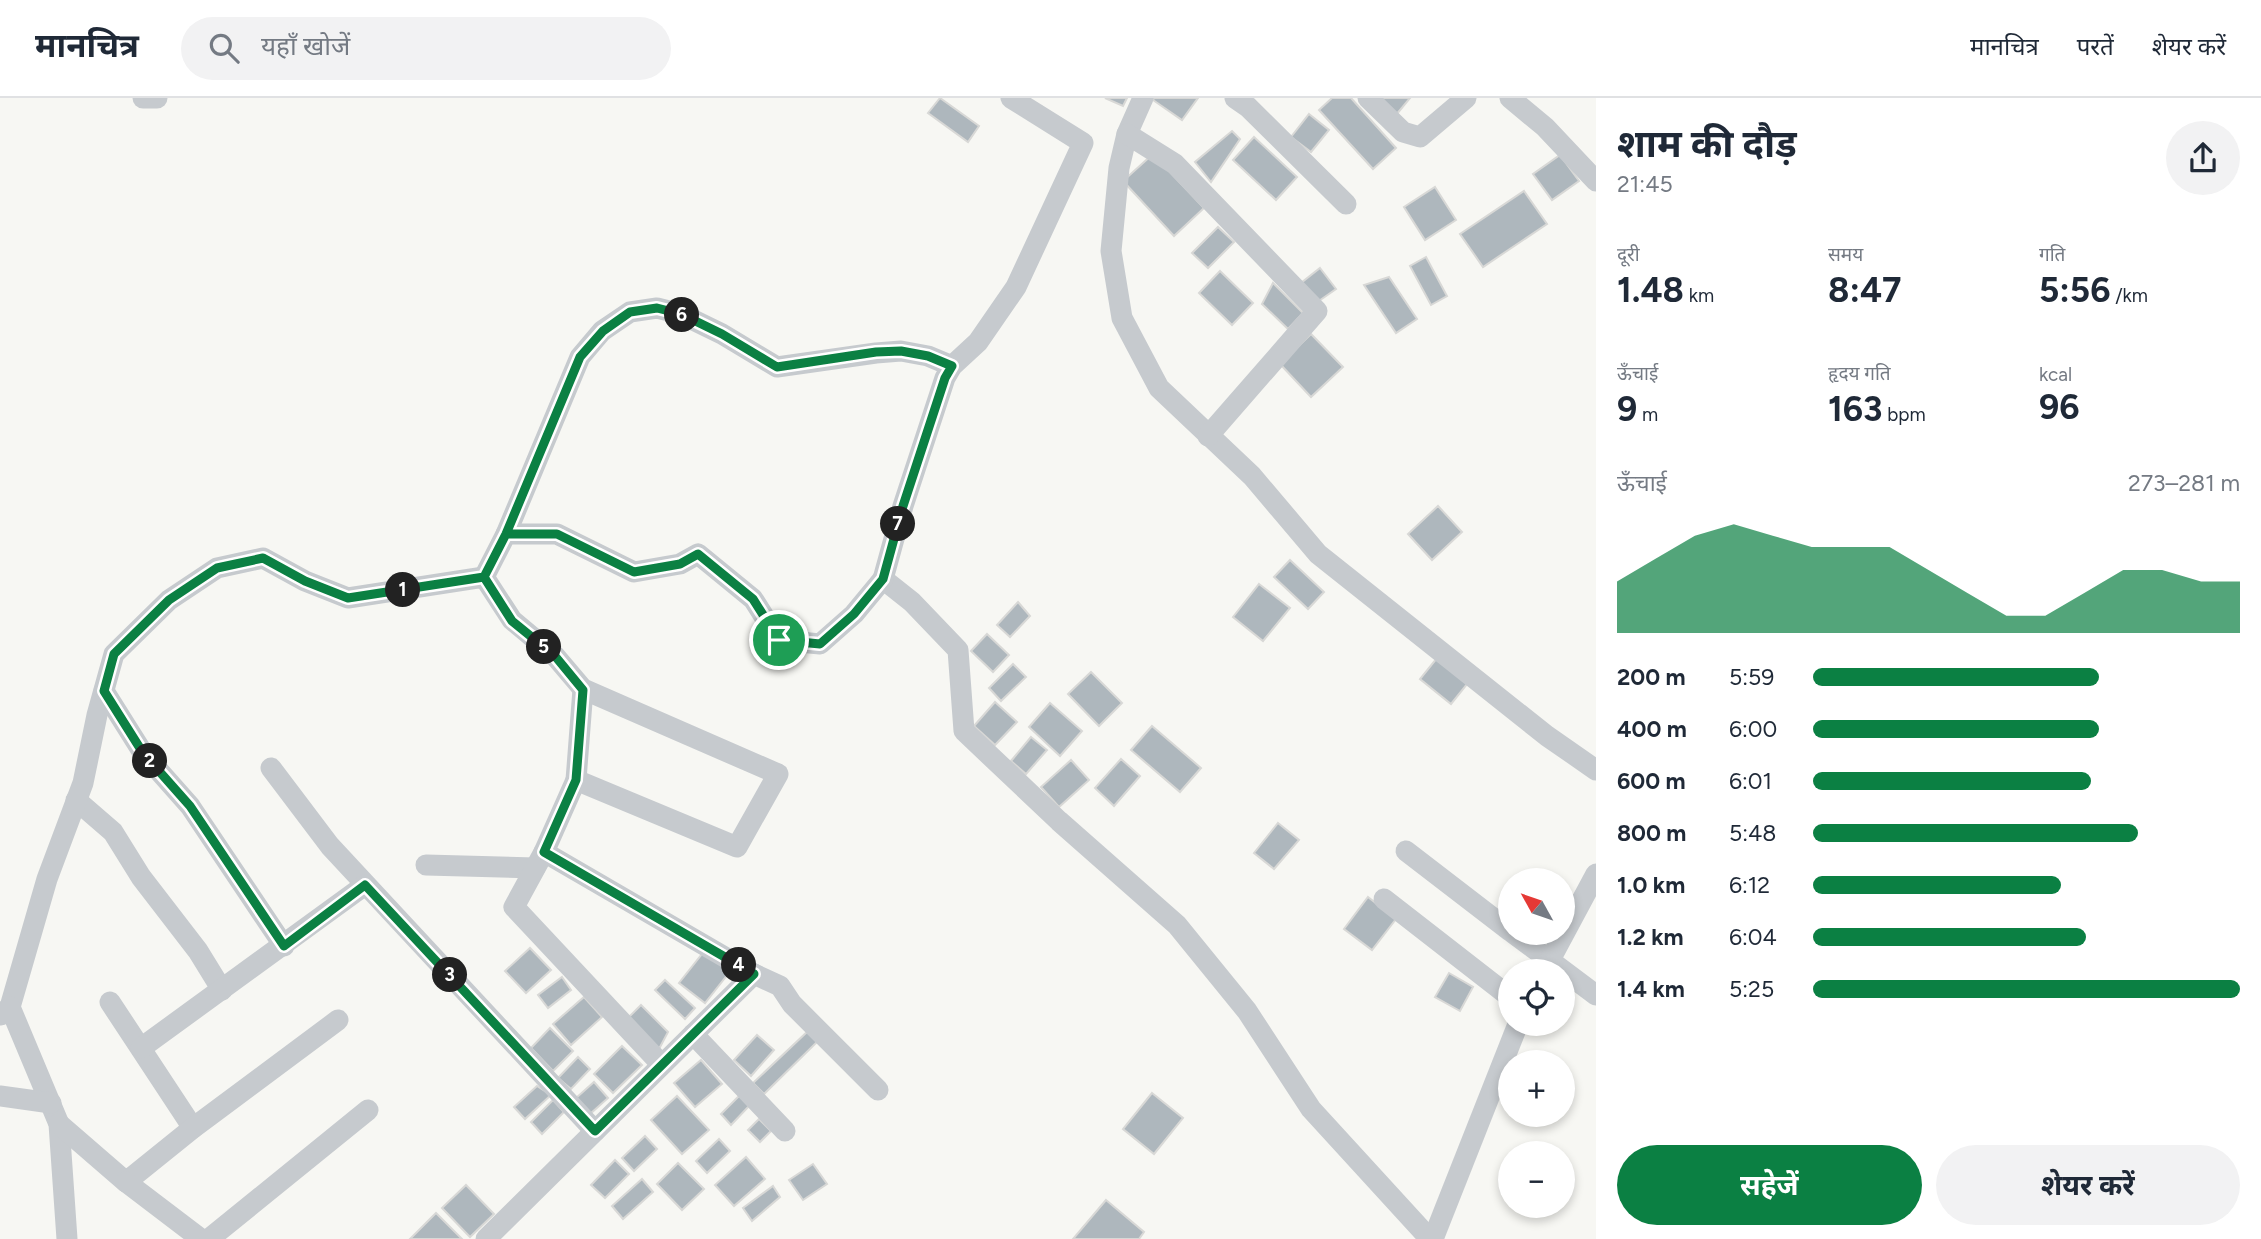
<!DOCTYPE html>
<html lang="hi">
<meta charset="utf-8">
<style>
body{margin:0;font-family:Figtree,"Noto Sans Devanagari",sans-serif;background:#f2f2f3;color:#1f2937;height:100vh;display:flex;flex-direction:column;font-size:26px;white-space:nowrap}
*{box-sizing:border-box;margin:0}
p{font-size:23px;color:#747a83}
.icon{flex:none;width:38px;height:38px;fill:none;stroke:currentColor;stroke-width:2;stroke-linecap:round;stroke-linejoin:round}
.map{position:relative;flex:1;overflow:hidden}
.panel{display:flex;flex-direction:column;background:#fff;width:665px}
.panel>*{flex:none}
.needle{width:46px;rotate:310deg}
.buttons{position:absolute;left:1498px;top:770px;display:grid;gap:14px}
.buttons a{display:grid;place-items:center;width:77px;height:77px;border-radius:50%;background:#fff;box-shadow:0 4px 10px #0003;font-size:35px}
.pin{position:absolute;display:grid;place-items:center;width:60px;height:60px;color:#fff;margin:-30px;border:4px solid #fff;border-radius:50%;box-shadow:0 2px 7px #0007}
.km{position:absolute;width:35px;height:35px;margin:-18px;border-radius:50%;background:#222;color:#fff;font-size:19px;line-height:35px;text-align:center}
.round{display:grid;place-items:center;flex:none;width:74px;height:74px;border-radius:37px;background:#f2f2f3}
.summary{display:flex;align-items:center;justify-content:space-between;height:119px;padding:0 21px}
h1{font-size:38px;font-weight:700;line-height:52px}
.metrics{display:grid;grid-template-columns:repeat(3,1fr);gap:10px;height:119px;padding:7px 21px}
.metrics div{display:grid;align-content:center}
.metrics b{font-size:35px;font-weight:700}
.metrics small{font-size:19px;font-weight:400}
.metrics p{font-size:19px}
.chart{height:196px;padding:14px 21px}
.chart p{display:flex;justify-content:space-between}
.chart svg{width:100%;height:126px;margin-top:7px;fill:#0b8043;opacity:.7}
.button{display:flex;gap:14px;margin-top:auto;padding:14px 21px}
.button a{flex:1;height:80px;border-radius:42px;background:#0b8043;color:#fff;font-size:28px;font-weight:700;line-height:80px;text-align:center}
.button a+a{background:#f2f2f3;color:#1f2937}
ul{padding:0 21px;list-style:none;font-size:23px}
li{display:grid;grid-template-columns:112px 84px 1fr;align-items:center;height:52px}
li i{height:18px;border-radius:9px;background:#0b8043}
header{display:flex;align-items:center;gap:42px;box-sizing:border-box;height:98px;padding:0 35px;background:#fff;border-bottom:2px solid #e0e1e3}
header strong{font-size:33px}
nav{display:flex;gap:38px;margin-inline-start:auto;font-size:24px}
.search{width:490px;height:63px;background:#f2f2f3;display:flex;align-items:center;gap:18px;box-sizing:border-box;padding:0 24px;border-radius:38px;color:#747a83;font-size:26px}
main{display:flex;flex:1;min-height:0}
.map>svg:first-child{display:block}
.building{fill:#aeb7bd;stroke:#d8d8d6;stroke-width:2}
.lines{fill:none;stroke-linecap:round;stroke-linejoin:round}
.minor{stroke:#c6cace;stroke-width:21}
.route-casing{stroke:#fff;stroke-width:14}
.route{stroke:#0b8043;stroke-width:9}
</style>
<header>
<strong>मानचित्र</strong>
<div class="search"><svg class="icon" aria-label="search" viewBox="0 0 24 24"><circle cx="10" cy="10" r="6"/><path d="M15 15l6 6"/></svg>यहाँ खोजें</div>
<nav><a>मानचित्र</a><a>परतें</a><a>शेयर करें</a></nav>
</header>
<main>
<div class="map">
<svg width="1596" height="1141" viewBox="0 0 1596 1141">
<rect width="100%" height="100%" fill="#f7f7f3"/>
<g class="building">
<path d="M 940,0 L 979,28 L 968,44 L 928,15 Z"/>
<path d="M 1105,0 L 1127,0 L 1123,8 Z"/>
<path d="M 1154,0 L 1198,0 L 1182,22 L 1153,2 Z"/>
<path d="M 1332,0 L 1351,0 L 1396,50 L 1373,71 L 1319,12 Z"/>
<path d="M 1375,0 L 1410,0 L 1396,17 Z"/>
<path d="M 1309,16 L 1329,32 L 1311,54 L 1291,39 Z"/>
<path d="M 1232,33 L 1240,41 L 1211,84 L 1195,64 Z"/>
<path d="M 1254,39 L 1297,79 L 1276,102 L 1233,62 Z"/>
<path d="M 1153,56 L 1204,110 L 1174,138 L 1123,83 Z"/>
<path d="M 1560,57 L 1579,83 L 1552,102 L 1533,76 Z"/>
<path d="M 1435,89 L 1456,122 L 1425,142 L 1404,109 Z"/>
<path d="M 1524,93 L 1547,126 L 1483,169 L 1460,136 Z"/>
<path d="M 1218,129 L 1234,144 L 1208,170 L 1192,155 Z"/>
<path d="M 1426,159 L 1447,198 L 1431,207 L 1410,168 Z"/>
<path d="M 1320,170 L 1336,191 L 1316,205 L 1301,185 Z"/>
<path d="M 1220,173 L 1253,205 L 1232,227 L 1199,195 Z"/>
<path d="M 1389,179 L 1417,221 L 1396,235 L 1364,187 Z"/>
<path d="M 1273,185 L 1303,215 L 1288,231 L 1262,206 Z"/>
<path d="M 1311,236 L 1343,269 L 1311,299 L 1280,266 Z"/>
<path d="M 1438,408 L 1462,434 L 1432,462 L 1408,436 Z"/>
<path d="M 1290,462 L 1324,494 L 1308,511 L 1274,479 Z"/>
<path d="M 1259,486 L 1290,510 L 1263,543 L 1233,519 Z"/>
<path d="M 1018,504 L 1030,518 L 1010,539 L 997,527 Z"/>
<path d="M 987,536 L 1009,557 L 993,574 L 971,553 Z"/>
<path d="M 1437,560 L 1468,585 L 1451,606 L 1420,581 Z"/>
<path d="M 1013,566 L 1026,579 L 1001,603 L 989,590 Z"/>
<path d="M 1091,574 L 1122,605 L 1099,628 L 1068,596 Z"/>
<path d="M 995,604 L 1017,624 L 995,647 L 974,628 Z"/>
<path d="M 1050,605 L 1082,633 L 1060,658 L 1029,629 Z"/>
<path d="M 1152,628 L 1201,670 L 1180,694 L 1131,652 Z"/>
<path d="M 1031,639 L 1047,652 L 1026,676 L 1011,663 Z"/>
<path d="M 1121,661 L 1140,678 L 1114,708 L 1095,690 Z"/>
<path d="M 1071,662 L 1089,682 L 1059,709 L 1041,689 Z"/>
<path d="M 1278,725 L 1299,742 L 1274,771 L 1254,755 Z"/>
<path d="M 1368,799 L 1396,821 L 1372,852 L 1344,831 Z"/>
<path d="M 530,850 L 551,872 L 526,895 L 505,873 Z"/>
<path d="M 706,851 L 732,871 L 705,905 L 679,885 Z"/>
<path d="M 1449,875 L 1473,889 L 1460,913 L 1435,899 Z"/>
<path d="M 562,879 L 571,892 L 548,910 L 538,897 Z"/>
<path d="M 665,882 L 695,910 L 685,921 L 655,892 Z"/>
<path d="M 584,899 L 602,919 L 571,947 L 553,926 Z"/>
<path d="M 641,907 L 668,934 L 659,951 L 628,920 Z"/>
<path d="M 550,930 L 573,953 L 553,973 L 531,950 Z"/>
<path d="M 807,934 L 817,944 L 764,996 L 753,985 Z"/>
<path d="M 757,937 L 774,952 L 751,978 L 734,962 Z"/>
<path d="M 622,948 L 642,967 L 613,995 L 594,976 Z"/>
<path d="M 578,959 L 590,971 L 571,991 L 558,980 Z"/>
<path d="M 701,962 L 722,986 L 695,1009 L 674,985 Z"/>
<path d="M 594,984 L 608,1000 L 590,1016 L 576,1000 Z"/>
<path d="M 537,988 L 551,997 L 525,1021 L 514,1009 Z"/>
<path d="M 1152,995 L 1183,1020 L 1154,1056 L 1123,1031 Z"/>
<path d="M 740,997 L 750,1007 L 731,1027 L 721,1016 Z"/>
<path d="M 677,998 L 709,1032 L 682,1056 L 651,1022 Z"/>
<path d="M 553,1002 L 564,1014 L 542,1036 L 531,1024 Z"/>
<path d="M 759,1021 L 771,1033 L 760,1044 L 748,1032 Z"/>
<path d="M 645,1038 L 657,1051 L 634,1073 L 622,1060 Z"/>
<path d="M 719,1041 L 730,1053 L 707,1075 L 696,1063 Z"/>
<path d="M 746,1059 L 765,1081 L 734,1108 L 715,1087 Z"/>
<path d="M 615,1062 L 629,1076 L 605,1100 L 591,1087 Z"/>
<path d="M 678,1065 L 704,1091 L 682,1112 L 657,1086 Z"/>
<path d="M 813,1066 L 827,1086 L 803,1102 L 789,1082 Z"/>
<path d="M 642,1081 L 653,1094 L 623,1121 L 612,1108 Z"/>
<path d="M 466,1087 L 494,1116 L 470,1139 L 442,1110 Z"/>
<path d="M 773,1088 L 780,1099 L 752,1123 L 743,1110 Z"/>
<path d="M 1106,1102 L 1144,1134 L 1139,1141 L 1073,1141 Z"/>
<path d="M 436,1115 L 462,1141 L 410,1141 Z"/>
</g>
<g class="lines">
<g class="minor">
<path d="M 143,0 L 157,0"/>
<path d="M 1143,0 L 1127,36 L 1119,70 L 1111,153 L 1122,220 L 1159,290 L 1252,378 L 1318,456 L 1547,638 L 1596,672"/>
<path d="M 1235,0 L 1248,9 L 1346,106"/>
<path d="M 1368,0 L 1403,34 L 1420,39 L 1466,0"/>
<path d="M 1510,0 L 1545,29 L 1596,83"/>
<path d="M 1127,36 L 1175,66 L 1317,213 L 1208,338"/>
<path d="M 506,436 L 580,259 L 602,233 L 630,214 L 657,210 L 681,216 L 722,236 L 777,269 L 876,255 L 901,253 L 928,258 L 952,268"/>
<path d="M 484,479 L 506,436 L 557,436 L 634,474 L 680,466 L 698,456 L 753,501 L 779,542 L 820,546 L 854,516 L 883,481 L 912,504 L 958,552 L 964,633 L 1059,723 L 1177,827 L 1247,913 L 1311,1011 L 1430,1141"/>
<path d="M 883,481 L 903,408 L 945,280 L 952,268 L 978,244 L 1016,189 L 1083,45 L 1011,0"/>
<path d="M 104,593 L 143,655 L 190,708 L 284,848"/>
<path d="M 271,670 L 330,748 L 595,1033"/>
<path d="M 576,682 L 583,591"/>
<path d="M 76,702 L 113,734 L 141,779 L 198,853 L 222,892"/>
<path d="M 1406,753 L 1510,833"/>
<path d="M 426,767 L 535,770"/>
<path d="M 1384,801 L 1510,899"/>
<path d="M 1513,835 L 1596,897"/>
<path d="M 1544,873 L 1596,776"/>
<path d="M 754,876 L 780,888 L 792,906 L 878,992"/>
<path d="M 110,904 L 193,1030"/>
<path d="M 10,909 L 47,781 L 83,685 L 97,617 L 114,556 L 169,502 L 217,470 L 263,460 L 305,483 L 348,500 L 484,479 L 512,522 L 555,558 L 583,591 L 778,676 L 737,749 L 576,682 L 544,754"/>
<path d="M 1,917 L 10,909 L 59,1026 L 67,1141"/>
<path d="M 693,936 L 785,1033"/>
<path d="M 141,950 L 365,787"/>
<path d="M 0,998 L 51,1005"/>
<path d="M 59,1026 L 126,1084 L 193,1030 L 338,922"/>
<path d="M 126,1084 L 201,1141"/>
<path d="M 209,1141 L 368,1012"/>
<path d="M 486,1141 L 754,876 L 544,754 L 514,809 L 662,967"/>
<path d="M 1433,1141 L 1518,926"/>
</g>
</g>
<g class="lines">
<g class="route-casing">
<path id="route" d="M 779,542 L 753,501 L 698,456 L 680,466 L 634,474 L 557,436 L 506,436 L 484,479 L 348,500 L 305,483 L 263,460 L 217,470 L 169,502 L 114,556 L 104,593 L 143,655 L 190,708 L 284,848 L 365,787 L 595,1033 L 754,876 L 544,754 L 576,682 L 583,592 L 555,558 L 512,523 L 484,479 L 506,436 L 580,259 L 603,233 L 630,214 L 657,210 L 681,216 L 722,236 L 777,269 L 876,254 L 901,253 L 928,258 L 952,268 L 945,280 L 903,408 L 883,481 L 854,516 L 820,546 L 779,542"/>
</g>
<use href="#route" class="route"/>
</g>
</svg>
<div class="buttons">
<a><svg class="needle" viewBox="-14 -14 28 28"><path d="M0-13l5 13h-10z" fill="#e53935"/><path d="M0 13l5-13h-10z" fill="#747a83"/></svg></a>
<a><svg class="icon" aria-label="locate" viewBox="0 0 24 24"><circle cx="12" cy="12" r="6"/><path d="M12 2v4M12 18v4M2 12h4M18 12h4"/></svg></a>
<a>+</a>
<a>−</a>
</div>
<div class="pin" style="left:779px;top:542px;background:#1e9e55"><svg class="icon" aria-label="arrive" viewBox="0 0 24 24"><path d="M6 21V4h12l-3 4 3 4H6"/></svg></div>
<b class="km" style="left:403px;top:492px">1</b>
<b class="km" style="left:150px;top:663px">2</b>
<b class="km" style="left:450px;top:877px">3</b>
<b class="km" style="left:739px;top:867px">4</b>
<b class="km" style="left:544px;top:549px">5</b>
<b class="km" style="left:682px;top:217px">6</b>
<b class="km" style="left:898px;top:426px">7</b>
</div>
<section class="panel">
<div class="summary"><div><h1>शाम की दौड़</h1><p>21:45</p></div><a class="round"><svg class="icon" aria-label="share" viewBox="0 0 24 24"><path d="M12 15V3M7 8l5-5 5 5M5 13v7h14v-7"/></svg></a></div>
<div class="metrics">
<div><p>दूरी</p><b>1.48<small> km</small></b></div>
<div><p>समय</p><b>8:47</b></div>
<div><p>गति</p><b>5:56<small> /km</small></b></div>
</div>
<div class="metrics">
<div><p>ऊँचाई</p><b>9<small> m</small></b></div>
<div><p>हृदय गति</p><b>163<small> bpm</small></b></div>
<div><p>kcal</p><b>96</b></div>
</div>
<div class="chart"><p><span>ऊँचाई</span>273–281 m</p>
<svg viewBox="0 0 160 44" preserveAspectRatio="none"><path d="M0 44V26L10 18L20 10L30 6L40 10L50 14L60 14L70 14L80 22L90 30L100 38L110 38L120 30L130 22L140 22L150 26L160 26V44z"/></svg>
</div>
<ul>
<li><b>200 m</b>5:59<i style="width:67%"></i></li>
<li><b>400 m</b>6:00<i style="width:67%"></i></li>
<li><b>600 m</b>6:01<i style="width:65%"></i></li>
<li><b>800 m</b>5:48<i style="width:76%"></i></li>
<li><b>1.0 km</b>6:12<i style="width:58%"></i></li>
<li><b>1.2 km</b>6:04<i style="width:64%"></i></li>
<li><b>1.4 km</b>5:25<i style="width:100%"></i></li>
</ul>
<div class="button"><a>सहेजें</a><a>शेयर करें</a></div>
</section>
</main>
